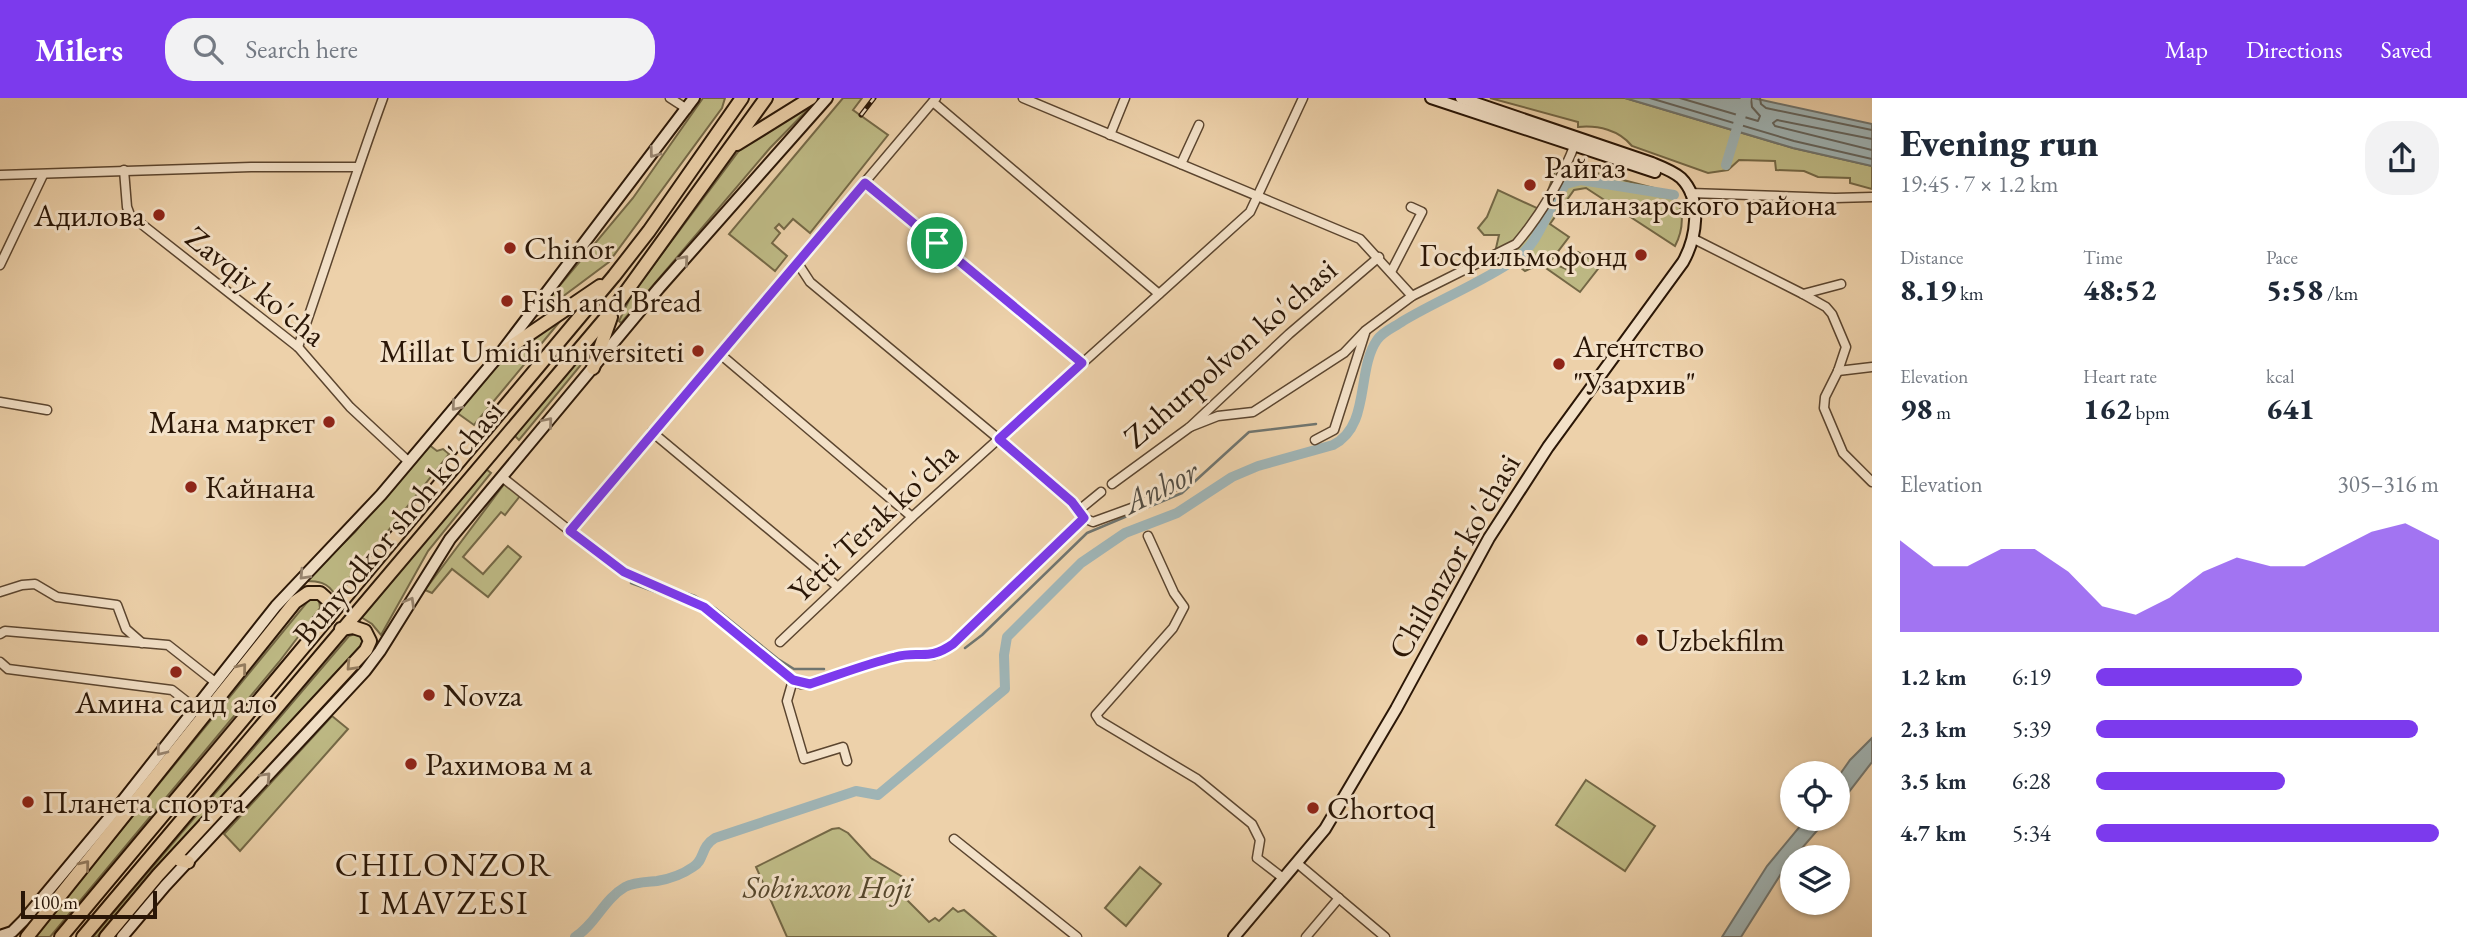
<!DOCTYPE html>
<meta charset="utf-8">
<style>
body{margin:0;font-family:"EB Garamond",serif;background:#f2f2f3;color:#1f2937;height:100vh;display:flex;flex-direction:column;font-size:26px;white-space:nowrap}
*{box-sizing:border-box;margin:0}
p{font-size:23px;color:#747a83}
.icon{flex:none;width:38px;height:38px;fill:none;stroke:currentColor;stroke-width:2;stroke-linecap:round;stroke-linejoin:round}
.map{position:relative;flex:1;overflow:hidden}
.panel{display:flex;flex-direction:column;background:#fff;width:595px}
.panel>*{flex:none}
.tools{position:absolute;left:1780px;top:663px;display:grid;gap:14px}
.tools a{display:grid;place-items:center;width:70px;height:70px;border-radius:50%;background:#fff;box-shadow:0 2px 5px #0004;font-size:35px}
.scale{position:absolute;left:21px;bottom:18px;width:136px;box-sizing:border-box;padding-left:7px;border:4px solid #2a1606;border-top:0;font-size:19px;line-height:24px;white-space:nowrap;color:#2a1606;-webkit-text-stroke:5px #f3e1c8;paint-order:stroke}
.pin{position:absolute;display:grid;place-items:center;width:60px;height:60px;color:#fff;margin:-30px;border:4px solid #fff;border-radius:50%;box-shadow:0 2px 7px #0007}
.round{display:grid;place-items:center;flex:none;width:74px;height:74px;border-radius:28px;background:#f2f2f3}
.summary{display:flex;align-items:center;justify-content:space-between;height:119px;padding:0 28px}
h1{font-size:38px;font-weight:800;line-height:52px}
.figures{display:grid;grid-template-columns:repeat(3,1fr);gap:10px;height:119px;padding:7px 28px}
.figures div{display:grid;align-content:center}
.figures b{font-size:30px;font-weight:800}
.figures small{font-size:19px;font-weight:400}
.figures p{font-size:19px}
.chart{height:196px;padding:14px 28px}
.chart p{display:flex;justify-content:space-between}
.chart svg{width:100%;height:126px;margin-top:7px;fill:#7c3aed;opacity:.7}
ul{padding:0 28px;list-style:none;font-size:23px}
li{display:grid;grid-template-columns:112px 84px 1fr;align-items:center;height:52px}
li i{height:18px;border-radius:9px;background:#7c3aed}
header{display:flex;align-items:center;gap:42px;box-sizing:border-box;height:98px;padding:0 35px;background:#7c3aed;color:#fff}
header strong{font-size:33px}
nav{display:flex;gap:38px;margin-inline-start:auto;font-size:24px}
.search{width:490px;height:63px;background:#f2f2f3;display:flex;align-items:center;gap:18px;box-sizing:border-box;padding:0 24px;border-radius:28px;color:#747a83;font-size:26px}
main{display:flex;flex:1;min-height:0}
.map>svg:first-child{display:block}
.green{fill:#beba85;stroke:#746846;stroke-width:2}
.water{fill:#9fb4b5;stroke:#70756f;stroke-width:2}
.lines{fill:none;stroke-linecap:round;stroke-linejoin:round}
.shore{stroke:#64655e;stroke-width:2}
.stream{stroke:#70756f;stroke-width:2.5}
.canal{stroke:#9fb4b5;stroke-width:10}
.street-casing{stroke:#5b452f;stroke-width:11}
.secondary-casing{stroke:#2a1606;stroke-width:14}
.primary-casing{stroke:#2a1606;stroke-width:16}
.street{stroke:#f3e1c8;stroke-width:8}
.secondary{stroke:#f3e1c8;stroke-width:10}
.primary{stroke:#edd1aa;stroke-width:12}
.rail-casing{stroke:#2a1606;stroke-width:5}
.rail{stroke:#f3e1c8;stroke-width:2.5;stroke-dasharray:8;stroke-linecap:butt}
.oneway{stroke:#998671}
.oneway2{stroke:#957d60}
.route-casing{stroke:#fff;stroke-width:14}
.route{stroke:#7c3aed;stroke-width:9}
.poi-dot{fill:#8f2418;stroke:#f3e1c8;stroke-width:2.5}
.labels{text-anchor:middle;stroke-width:6;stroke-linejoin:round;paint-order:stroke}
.poi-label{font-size:32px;fill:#2a1606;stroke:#f3e1c8;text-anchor:start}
.street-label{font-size:32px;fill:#2a1606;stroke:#f3e1c8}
.park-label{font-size:32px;font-style:italic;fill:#56472c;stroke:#f3e1c8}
.water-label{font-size:33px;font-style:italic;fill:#534d43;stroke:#f3e1c8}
.neighbourhood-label{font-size:33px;letter-spacing:2px;fill:#2a1606;stroke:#f3e1c8}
</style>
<header>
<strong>Milers</strong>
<div class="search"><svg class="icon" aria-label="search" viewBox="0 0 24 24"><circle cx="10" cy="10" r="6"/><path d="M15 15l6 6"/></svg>Search here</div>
<nav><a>Map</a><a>Directions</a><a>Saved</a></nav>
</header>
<main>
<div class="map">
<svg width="1872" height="839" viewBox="0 0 1872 839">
<rect width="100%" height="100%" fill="#edd1aa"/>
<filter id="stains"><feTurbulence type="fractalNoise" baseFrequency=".00286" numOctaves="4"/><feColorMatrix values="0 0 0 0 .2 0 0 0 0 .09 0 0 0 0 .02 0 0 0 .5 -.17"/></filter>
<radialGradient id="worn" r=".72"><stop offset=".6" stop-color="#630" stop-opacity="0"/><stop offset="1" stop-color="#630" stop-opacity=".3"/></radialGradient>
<g class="green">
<path d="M 703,0 L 725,0 L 722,10 L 609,164 L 530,223 L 633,100 Z"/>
<path d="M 817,0 L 819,0 L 770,50 L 621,225 L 619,223 L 632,196 L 741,50 Z"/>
<path d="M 843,0 L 862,0 L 853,12 L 888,37 L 810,135 L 793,121 L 784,131 L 779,126 L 775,130 L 780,135 L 772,145 L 787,158 L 775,173 L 729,136 Z"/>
<path d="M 1490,0 L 1625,0 L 1793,50 L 1872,68 L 1872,91 L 1850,85 L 1850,80 L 1818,79 L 1804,73 L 1776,72 L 1775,63 L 1739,62 L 1728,72 L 1708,75 L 1632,48 C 1619,32 1598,27 1578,29 L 1578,24 Z"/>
<path d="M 1558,65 L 1669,94 C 1686,107 1684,131 1675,148 L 1586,90 L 1574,92 L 1550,126 L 1569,139 L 1550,164 L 1566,171 L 1578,154 L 1601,167 L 1580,194 L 1540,166 L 1525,173 L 1496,150 L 1499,137 L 1484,137 L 1478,130 L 1487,119 L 1498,92 L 1541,112 Z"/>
<path d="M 566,216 L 474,327 L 456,314 L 492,271 Z"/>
<path d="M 594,240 L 580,268 L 519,342 L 514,337 Z"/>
<path d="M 428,346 L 437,353 L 443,351 L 449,356 L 361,467 L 335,497 C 328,484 318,483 305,483 L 355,434 Z"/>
<path d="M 486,371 L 491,375 L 428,453 L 381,537 L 372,526 L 361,519 Z"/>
<path d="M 505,385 L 520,398 L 505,417 L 501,414 L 463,459 L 483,476 L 508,448 L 521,459 L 488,499 L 452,471 L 432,495 L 425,492 Z"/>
<path d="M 312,500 L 319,502 L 320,510 L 279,564 L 50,839 L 34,839 L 308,503 Z"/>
<path d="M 355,536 L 361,538 L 363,548 L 149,778 L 97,839 L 93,839 L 349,538 Z"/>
<path d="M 332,618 L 348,631 L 240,753 L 224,736 Z"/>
<path d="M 1586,682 L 1655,728 L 1625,773 L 1556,727 Z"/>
<path d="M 839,730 L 848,735 L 871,760 L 911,784 L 904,793 L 907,802 L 929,824 L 935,820 L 939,823 L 953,810 L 958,814 L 964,812 L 996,839 L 787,839 L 756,769 L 832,731 Z"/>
<path d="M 1140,769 L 1161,786 L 1126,828 L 1105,810 Z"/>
</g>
<g class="water">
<path d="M 1625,0 L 1753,0 L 1872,26 L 1872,68 L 1793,50 Z"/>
<path d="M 1872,640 L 1872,664 L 1838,708 L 1838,679 L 1850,662 Z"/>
<path d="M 1806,721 L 1827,721 L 1784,771 L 1741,839 L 1722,839 L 1767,768 Z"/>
</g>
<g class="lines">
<g class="shore">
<path d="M 1650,0 L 1794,43 L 1872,61"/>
<path d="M 1680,0 L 1758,23 L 1760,18 L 1752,9 L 1751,0"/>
<path d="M 1760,0 L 1761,6 L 1766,10 L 1872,32"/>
<path d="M 1872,41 L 1777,22 L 1773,25 L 1775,28 L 1872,52"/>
</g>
<g class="stream">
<path d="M 631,485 L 664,497 L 671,490 L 695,498 L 715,510 L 778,561 L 794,571 L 824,571"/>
<path d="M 965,550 L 982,537 L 1087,435 L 1182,395 L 1249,334 L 1316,326"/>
</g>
<g class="canal">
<path d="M 1726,67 L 1746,0"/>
<path d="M 575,839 C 595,827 604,801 625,789 C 634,784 647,784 657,783 C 669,781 683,776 693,769 C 705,762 700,749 715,740 L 856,693 L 878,697 L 1005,591 L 1004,557 L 1007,539 L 1081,465 L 1125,435 L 1177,415 L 1232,379 L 1258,368 L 1333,347 C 1371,328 1356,272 1377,242 C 1383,233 1395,229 1403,223 C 1440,201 1481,185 1516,161 C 1541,144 1547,108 1566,86 L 1581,82 L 1674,97"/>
</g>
<g class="street-casing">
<g id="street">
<path d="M 670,0 L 687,11"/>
<path d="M 1023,0 L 1360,141 L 1412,198"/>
<path d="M 933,4 L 1159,196"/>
<path d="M 1110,37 L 1125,0"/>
<path d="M 1181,66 L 1199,27"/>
<path d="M 124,72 L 127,109 L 130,117 L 298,249 L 350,309 L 409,364"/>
<path d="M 0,77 L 251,69 L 357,69"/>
<path d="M 865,85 L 1082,265"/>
<path d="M 1690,95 L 1835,100 L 1872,99"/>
<path d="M 1694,141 L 1803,196 L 1826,209 L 1832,216 L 1846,249 L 1838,273 L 1825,299 L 1824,310 L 1843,355 L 1872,384"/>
<path d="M 797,164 L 810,184 L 1006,347 L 1072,404 L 1084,420"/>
<path d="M 0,167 L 43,77"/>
<path d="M 1391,174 L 1422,114 L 1411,109"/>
<path d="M 1803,196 L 1841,186"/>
<path d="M 298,249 C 327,166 353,82 383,0"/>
<path d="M 720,256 L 912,419"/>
<path d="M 1838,273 L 1872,269"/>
<path d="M 0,304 L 47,312"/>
<path d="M 1190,329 L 1218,318 L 1253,314 L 1344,255 L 1365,233 L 1412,198 L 1516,146 C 1541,117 1563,79 1576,43"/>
<path d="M 652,334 L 838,489"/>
<path d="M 1315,342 L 1334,332 L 1365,235"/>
<path d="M 502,379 L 570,433 L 936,0"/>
<path d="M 1112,386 L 1190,329 L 1289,236 L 1379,159"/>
<path d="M 1079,412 L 1101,394"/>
<path d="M 570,433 L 623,474 L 704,509 L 767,559 L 793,582 L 801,586 L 810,586 L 901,557 L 934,557 L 953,546 L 1084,420 L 1093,424 L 1137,408 L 1185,383"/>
<path d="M 1148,438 L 1174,495 L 1184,509 L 1173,530 L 1096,617 L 1100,623 L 1197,681 L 1252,726 L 1260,742 L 1257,760 L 1283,780"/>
<path d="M 0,494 L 22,487 L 35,486 L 57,499 L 117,507 L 126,531 L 142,545"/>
<path d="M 0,536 L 5,533 L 168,547 L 215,584"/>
<path d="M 780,544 L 912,419 L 1250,114 L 1303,0"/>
<path d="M 0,564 L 8,571 L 172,592 L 195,610"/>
<path d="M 793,582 L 787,603 L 804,661 L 843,649 L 847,663"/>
<path d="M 954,741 L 1077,839"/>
<path d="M 1297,765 L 1385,839"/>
<path d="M 1306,839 L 1339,800"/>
</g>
</g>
<g class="secondary-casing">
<g id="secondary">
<path d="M 1431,0 L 1655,74"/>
<path d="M 0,838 L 12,834 L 23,823 L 109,720 L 276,508 L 381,397 L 500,256 L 694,0"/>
<path d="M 122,839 L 165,788 L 365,573 L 380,553 L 450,441 L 659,190 L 827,0"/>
<path d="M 1234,839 L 1325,731 L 1396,611 L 1489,440 L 1548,349 L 1683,164 C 1696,141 1703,102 1681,80 C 1673,73 1662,69 1652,65 L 1461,0"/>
</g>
</g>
<g class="primary-casing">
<g id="primary">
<path d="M 737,46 L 811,0"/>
<path d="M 500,256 L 600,188"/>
<path d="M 593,270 L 611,219"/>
<path d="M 178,756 L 180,762 L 188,764"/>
<path d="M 27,839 L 295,504 L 308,495 L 320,495 L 329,503 L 328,520"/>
<path d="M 61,839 L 614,178 L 649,133 L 742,0"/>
<path d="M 83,839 L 615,209 L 766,0"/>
<path d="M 106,839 L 158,777 L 366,552 L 370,543 L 365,533 L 353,529 L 341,531"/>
</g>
</g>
<use href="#street" class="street"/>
<use href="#secondary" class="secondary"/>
<use href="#primary" class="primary"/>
<g class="rail-casing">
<path id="rail" d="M 861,17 L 874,0"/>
</g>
<use href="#rail" class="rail"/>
</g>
<defs><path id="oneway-chevron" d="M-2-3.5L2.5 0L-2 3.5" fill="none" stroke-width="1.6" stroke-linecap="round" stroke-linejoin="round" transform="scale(1.75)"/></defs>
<g class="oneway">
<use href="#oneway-chevron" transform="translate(654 55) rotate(127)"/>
<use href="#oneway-chevron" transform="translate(684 162) rotate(-49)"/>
<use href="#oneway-chevron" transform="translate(456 308) rotate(130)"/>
<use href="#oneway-chevron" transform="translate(548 324) rotate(-50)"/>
<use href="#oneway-chevron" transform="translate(304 477) rotate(133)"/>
<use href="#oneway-chevron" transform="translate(410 504) rotate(-60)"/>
<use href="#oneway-chevron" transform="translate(161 653) rotate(128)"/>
<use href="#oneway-chevron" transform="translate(266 679) rotate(-47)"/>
</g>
<g class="oneway2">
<use href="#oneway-chevron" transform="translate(351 568) rotate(133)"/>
<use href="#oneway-chevron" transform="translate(242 570) rotate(-51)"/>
<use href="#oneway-chevron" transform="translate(85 767) rotate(-51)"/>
</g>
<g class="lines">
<g class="route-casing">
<path id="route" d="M 865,85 L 1082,265 L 999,341 L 1072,404 L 1084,420 L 953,546 C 927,564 921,552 895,559 C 866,566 838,577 810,586 L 793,582 L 704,509 L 624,474 L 570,433 Z"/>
</g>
<use href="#route" class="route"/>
</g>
<g class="poi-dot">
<circle cx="1530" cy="87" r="7"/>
<circle cx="159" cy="117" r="7"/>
<circle cx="510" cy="150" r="7"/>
<circle cx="1641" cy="157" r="7"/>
<circle cx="507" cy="203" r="7"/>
<circle cx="698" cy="253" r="7"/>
<circle cx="1559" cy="266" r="7"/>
<circle cx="329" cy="324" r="7"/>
<circle cx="191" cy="389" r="7"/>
<circle cx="1642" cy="542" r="7"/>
<circle cx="176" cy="574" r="7"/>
<circle cx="429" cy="597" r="7"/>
<circle cx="411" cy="666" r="7"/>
<circle cx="28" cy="704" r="7"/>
<circle cx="1313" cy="710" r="7"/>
</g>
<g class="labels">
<g class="poi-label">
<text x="1544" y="80">Райгаз<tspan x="1544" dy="37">Чиланзарского района</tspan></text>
<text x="145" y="128" text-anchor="end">Адилова</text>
<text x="524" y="161">Chinor</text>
<text x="1627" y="168" text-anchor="end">Госфильмофонд</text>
<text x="521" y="214">Fish and Bread</text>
<text x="1573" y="259">Агентство<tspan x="1573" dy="37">"Узархив"</tspan></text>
<text x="684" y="264" text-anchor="end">Millat Umidi universiteti</text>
<text x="315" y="335" text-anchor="end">Мана маркет</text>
<text x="205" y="400">Кайнана</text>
<text x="1656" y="553">Uzbekfilm</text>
<text x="443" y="608">Novza</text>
<text x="176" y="615" text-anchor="middle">Амина саид ало</text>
<text x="425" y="677">Рахимова м а</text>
<text x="42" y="715">Планета спорта</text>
<text x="1327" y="721">Chortoq</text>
</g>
<g class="street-label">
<text transform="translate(256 188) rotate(39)" y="11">Zavqiy ko'cha</text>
<text transform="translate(1230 255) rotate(-41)" y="11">Zuhurpolvon ko'chasi</text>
<text transform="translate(398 424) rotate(-50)" y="11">Bunyodkor shoh ko'chasi</text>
<text transform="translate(873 424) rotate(-43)" y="11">Yetti Terak ko'cha</text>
<text transform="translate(1454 458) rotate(-60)" y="11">Chilonzor ko'chasi</text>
</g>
<g class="park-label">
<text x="828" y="800">Sobinxon Hoji</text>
</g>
<g class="water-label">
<text transform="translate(1160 388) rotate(-27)" y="12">Anhor</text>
</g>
<g class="neighbourhood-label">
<text x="444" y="778">CHILONZOR<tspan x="444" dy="38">I MAVZESI</tspan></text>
</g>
</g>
<rect width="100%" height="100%" filter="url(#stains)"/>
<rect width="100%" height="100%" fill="url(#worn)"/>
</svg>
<div class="tools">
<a><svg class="icon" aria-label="locate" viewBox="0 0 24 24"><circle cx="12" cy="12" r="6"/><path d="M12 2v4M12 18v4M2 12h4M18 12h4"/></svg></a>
<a><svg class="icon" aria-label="layers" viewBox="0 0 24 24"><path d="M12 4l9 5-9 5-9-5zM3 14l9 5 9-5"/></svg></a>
</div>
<div class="scale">100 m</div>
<div class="pin" style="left:937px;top:145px;background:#1e9e55"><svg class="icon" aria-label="arrive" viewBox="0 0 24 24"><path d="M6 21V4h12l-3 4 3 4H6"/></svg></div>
</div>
<section class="panel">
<div class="summary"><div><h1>Evening run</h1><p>19:45 · 7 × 1.2 km</p></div><a class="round"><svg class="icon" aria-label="share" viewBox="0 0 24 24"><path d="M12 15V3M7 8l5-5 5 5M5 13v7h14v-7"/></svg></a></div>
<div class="figures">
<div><p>Distance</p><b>8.19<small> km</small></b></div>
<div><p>Time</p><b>48:52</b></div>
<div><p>Pace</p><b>5:58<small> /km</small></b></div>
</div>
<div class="figures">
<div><p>Elevation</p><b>98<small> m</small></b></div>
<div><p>Heart rate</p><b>162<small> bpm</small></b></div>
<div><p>kcal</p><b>641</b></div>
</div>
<div class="chart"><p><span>Elevation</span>305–316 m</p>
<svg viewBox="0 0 160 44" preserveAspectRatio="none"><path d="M0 44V12L10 21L20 21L30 15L40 15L50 23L60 35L70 38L80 32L90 23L100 18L110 21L120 21L130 15L140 9L150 6L160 12V44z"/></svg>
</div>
<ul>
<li><b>1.2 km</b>6:19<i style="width:60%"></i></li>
<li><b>2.3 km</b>5:39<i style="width:94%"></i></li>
<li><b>3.5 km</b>6:28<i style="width:55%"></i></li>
<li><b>4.7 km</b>5:34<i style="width:100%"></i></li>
</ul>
</section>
</main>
